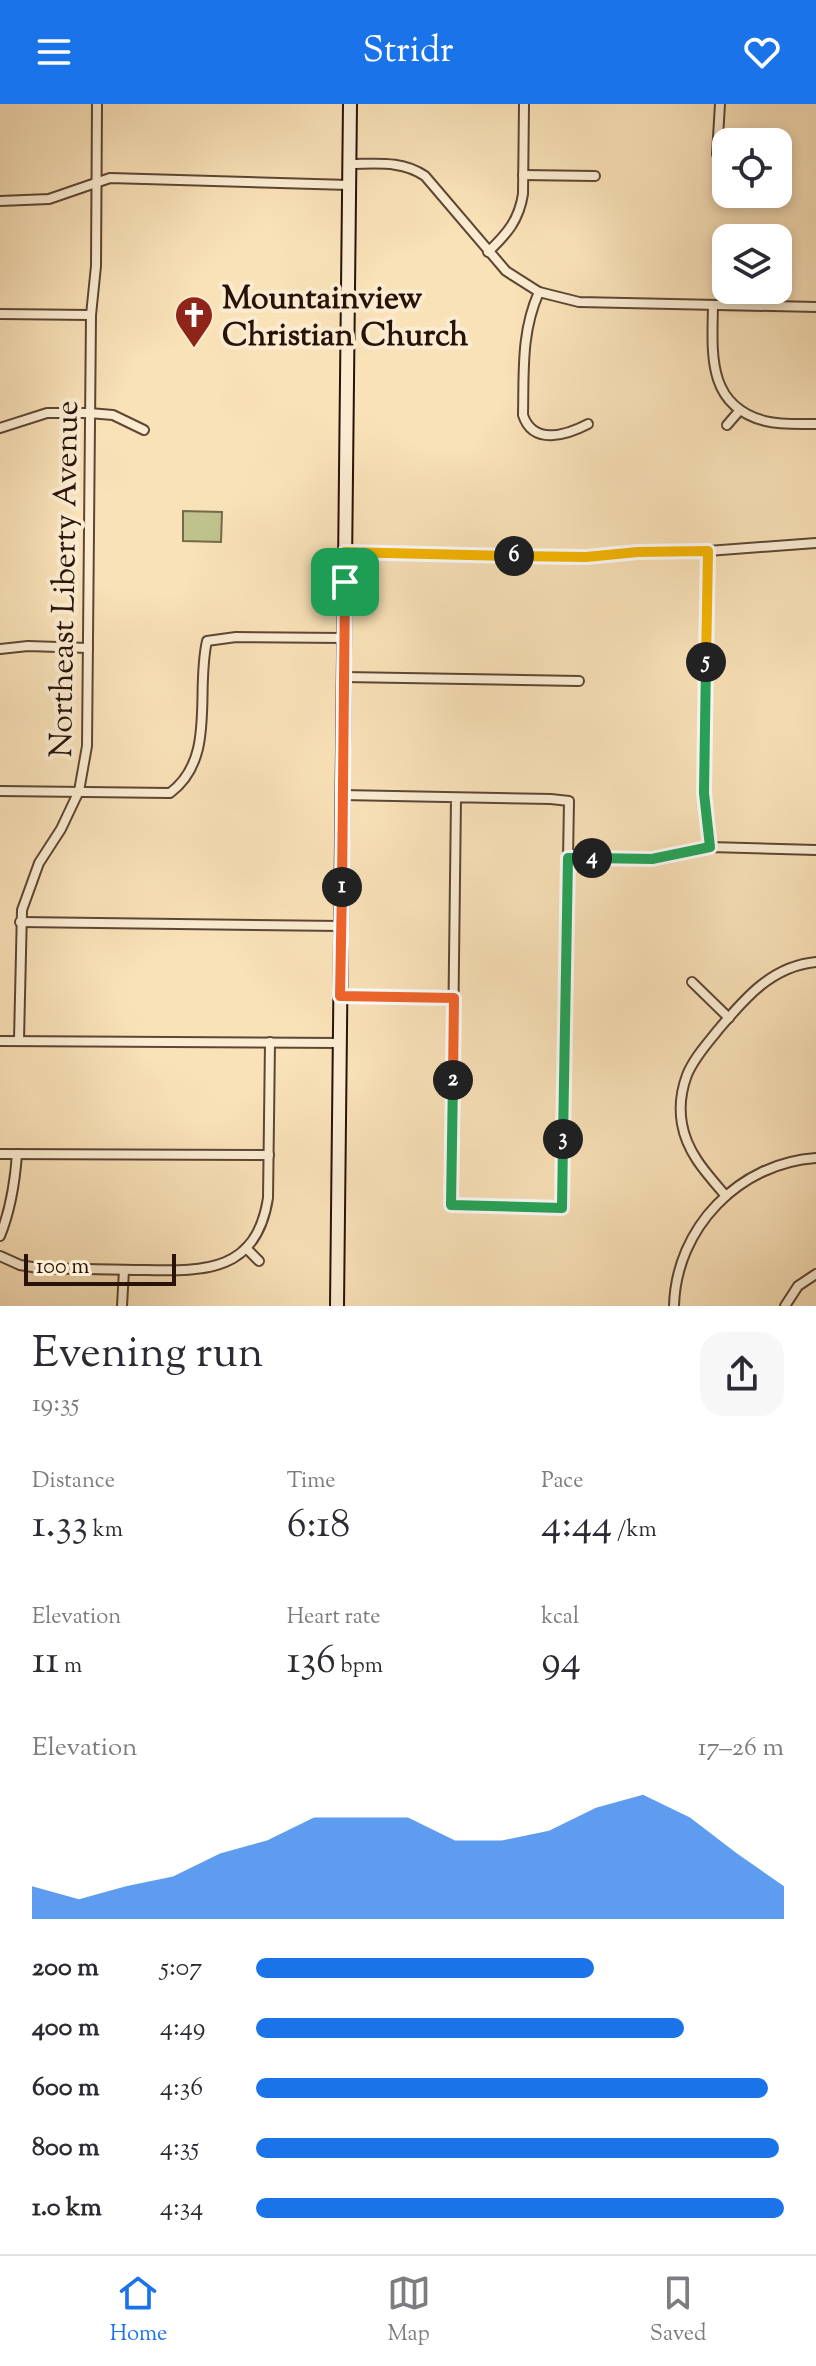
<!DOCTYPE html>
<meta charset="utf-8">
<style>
body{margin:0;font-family:"Sorts Mill Goudy",serif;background:#f7f7f7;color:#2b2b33;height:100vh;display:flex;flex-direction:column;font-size:30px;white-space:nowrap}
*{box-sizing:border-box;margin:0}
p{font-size:26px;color:#7c7c81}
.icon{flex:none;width:44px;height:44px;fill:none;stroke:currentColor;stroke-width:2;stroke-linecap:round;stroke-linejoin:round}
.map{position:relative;height:1202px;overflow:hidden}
.panel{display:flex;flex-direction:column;background:#fff;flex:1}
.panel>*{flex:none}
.tools{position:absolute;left:712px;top:24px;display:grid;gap:16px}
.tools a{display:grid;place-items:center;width:80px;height:80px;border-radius:16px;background:#fff;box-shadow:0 4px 12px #0003;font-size:40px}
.scale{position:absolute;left:24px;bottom:20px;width:152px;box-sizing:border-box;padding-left:8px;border:4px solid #291208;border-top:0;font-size:22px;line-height:28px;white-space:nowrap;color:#291208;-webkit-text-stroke:6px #fbecd1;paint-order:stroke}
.pin{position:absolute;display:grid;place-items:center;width:68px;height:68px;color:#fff;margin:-34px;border-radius:16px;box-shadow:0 4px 12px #0006}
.km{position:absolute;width:40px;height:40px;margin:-20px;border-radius:50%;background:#222;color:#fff;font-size:22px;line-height:40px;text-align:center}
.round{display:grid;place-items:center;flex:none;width:84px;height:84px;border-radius:24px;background:#f7f7f7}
.headline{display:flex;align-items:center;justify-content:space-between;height:136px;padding:0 32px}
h1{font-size:44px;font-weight:600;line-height:60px}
.metrics{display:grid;grid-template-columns:repeat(3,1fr);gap:12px;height:136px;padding:8px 32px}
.metrics div{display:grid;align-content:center}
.metrics b{font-size:40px;font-weight:600}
.metrics small{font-size:22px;font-weight:400}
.metrics p{font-size:22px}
.chart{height:224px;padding:16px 32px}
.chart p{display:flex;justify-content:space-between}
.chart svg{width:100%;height:144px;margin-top:8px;fill:#1a73e8;opacity:.7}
ul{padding:0 32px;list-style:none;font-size:26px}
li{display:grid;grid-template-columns:128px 96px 1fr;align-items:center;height:60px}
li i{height:20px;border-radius:10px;background:#1a73e8}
header{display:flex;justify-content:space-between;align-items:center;height:104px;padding:0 32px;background:#1a73e8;color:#fff;font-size:36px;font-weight:600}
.dock{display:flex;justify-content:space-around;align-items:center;height:112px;border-top:2px solid #e1e1e2;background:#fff;font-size:22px;color:#7c7c81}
.dock a{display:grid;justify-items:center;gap:4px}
.dock .current{color:#1a73e8}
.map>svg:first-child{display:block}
.green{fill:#c0c28d;stroke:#746a4a;stroke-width:2}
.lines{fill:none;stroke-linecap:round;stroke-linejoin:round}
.street-casing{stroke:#5d4634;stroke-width:12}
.secondary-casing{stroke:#291208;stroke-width:16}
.street{stroke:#fbecd1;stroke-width:8}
.secondary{stroke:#fbecd1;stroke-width:12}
.split-1-casing{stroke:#fff;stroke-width:16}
.split-2-casing{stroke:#fff;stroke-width:16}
.split-3-casing{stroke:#fff;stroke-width:16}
.split-4-casing{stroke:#fff;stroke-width:16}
.split-5-casing{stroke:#fff;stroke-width:16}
.split-6-casing{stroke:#fff;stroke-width:16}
.split-7-casing{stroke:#fff;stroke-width:16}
.split-1{stroke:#f0652b;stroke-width:10}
.split-2{stroke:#f0652b;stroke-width:10}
.split-3{stroke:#22a559;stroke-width:10}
.split-4{stroke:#22a559;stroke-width:10}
.split-5{stroke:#22a559;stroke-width:10}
.split-6{stroke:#f5b400;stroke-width:10}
.split-7{stroke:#f5b400;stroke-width:10}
.labels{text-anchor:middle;stroke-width:8;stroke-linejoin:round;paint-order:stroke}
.poi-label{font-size:32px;font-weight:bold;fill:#291208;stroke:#fbecd1;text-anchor:start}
.street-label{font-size:32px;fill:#291208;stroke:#fbecd1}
</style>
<header><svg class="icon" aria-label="menu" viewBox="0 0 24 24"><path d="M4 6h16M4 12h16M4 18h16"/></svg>Stridr<svg class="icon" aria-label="heart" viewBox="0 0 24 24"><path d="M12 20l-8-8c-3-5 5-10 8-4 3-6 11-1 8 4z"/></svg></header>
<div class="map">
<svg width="816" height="1202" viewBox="0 0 816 1202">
<rect width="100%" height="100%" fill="#f9e1b8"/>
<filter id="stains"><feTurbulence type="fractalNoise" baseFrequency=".0025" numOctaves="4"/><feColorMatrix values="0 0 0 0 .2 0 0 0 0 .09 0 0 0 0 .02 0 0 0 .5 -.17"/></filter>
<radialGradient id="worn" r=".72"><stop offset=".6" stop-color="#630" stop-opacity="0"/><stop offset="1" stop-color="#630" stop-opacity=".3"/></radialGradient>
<path class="green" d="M 183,407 L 222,408 L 221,438 L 183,437 Z"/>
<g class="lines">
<g class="street-casing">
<g id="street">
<path d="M 720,0 L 717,50 L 726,66"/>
<path d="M 349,60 C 376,60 402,56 425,72 L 506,167 L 539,188 L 579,198 L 816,203"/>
<path d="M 523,71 L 595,72"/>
<path d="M 0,97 L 49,95 L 110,74 L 349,81"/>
<path d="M 488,148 C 507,130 519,116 523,90 L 524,0"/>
<path d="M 539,188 C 521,228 524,268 523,311 C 533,342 567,331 588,320"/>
<path d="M 713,202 C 712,250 707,302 765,317 C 781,321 799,320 816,320"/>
<path d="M 0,210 L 91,211"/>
<path d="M 727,321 L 740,306"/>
<path d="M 0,324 L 47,309 L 89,309 L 113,311 L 144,326"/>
<path d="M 708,447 L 704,689 L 710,743"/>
<path d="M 345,448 L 586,453 L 638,448 L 708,447 L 816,439"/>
<path d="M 0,545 L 28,542 L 88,544"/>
<path d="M 344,573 L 579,577"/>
<path d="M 0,687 L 170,689 C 217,654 195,588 207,537 L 236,533 L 344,534"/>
<path d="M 342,691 L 551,695 L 569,697 L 562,1104 L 451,1101 L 456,694"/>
<path d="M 568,754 L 652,755 L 710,743 L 816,746"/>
<path d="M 20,818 L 341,822"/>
<path d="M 692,878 L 729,914"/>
<path d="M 340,892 L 454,894"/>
<path d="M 19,936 L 22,806 L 39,759 L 61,725 L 79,687 L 87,642 L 91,211 L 96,162 L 97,0"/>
<path d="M 0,937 L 340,939"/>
<path d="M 0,1050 L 269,1051"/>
<path d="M 726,1092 C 707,1070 687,1049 682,1020 C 679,1003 681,987 687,971 C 694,954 707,940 718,926 C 745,894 772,862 816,858"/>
<path d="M 0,1132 C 11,1105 15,1078 17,1050"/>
<path d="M 246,1144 L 259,1157"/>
<path d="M 0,1152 L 20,1161 L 38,1164 C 72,1165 105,1165 139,1166 C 201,1167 256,1171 268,1094 L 270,938"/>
<path d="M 122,1202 L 124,1166"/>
<path d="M 674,1202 C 676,1124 739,1059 816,1054"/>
<path d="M 785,1202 L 798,1182 L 816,1170"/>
</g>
</g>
<g class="secondary-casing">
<path id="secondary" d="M 337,1202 L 350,0"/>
</g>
<use href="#street" class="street"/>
<use href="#secondary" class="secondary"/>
</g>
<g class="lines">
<g class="split-1-casing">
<path id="split-1" d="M 342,783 L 345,478"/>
</g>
<g class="split-2-casing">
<path id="split-2" d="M 342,783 L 340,892 L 454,894 L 453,976"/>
</g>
<g class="split-3-casing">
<path id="split-3" d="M 453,976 L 451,1101 L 562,1104 L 563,1035"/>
</g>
<g class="split-4-casing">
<path id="split-4" d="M 563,1035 L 568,754 L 592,754"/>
</g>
<g class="split-5-casing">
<path id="split-5" d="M 592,754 L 652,755 L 710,743 L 704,689 L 706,558"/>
</g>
<g class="split-6-casing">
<path id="split-6" d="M 514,452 L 586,453 L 638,448 L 708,447 L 706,558"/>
</g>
<g class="split-7-casing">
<path id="split-7" d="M 345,478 L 345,448 L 514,452"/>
</g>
<use href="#split-1" class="split-1"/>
<use href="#split-2" class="split-2"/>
<use href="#split-3" class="split-3"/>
<use href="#split-4" class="split-4"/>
<use href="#split-5" class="split-5"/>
<use href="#split-6" class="split-6"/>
<use href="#split-7" class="split-7"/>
</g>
<defs>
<g id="church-pin" transform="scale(2)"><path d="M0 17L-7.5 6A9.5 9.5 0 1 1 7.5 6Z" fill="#8f2418" stroke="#fbecd1"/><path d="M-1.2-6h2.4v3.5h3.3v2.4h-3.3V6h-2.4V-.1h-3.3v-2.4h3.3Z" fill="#fff"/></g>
</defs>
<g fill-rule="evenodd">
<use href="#church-pin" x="194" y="211"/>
</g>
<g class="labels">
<g class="poi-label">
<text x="222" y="204">Mountainview<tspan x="222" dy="37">Christian Church</tspan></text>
</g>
<g class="street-label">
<text transform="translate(63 475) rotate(-89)" y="11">Northeast Liberty Avenue</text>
</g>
</g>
<rect width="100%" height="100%" filter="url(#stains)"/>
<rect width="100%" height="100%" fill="url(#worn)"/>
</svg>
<div class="tools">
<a><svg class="icon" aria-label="locate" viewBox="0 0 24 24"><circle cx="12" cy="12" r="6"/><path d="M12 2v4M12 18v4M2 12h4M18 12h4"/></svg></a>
<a><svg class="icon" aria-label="layers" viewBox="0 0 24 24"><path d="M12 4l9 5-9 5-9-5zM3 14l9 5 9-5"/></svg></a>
</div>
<div class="scale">100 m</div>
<div class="pin" style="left:345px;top:478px;background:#1e9e55"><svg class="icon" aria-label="arrive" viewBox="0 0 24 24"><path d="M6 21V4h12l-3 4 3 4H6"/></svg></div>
<b class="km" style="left:342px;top:783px">1</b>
<b class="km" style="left:453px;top:976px">2</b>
<b class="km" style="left:563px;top:1035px">3</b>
<b class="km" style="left:592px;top:754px">4</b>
<b class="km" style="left:706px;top:558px">5</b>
<b class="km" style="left:514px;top:452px">6</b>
</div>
<section class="panel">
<div class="headline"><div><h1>Evening run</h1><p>19:35</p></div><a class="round"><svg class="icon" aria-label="share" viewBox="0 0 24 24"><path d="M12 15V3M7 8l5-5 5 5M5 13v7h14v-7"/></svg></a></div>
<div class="metrics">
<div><p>Distance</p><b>1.33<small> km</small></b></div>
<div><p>Time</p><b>6:18</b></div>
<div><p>Pace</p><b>4:44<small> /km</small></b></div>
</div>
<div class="metrics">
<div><p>Elevation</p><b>11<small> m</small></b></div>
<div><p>Heart rate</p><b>136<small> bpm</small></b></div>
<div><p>kcal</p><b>94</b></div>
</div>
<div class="chart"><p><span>Elevation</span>17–26 m</p>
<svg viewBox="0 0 160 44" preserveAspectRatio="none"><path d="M0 44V34L10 38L20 34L30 31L40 24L50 20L60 13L70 13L80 13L90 20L100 20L110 17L120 10L130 6L140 13L150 24L160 34V44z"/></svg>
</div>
<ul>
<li><b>200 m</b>5:07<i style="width:64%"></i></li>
<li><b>400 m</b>4:49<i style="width:81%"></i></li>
<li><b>600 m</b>4:36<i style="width:97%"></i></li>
<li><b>800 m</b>4:35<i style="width:99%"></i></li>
<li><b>1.0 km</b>4:34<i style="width:100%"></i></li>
</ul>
</section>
<nav class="dock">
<a class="current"><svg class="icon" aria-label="home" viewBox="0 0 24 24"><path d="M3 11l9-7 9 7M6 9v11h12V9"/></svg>Home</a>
<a><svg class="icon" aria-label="map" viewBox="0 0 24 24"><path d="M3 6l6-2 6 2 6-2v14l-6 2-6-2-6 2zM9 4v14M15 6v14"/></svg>Map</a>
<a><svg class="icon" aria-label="saved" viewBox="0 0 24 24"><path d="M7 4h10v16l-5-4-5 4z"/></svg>Saved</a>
</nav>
